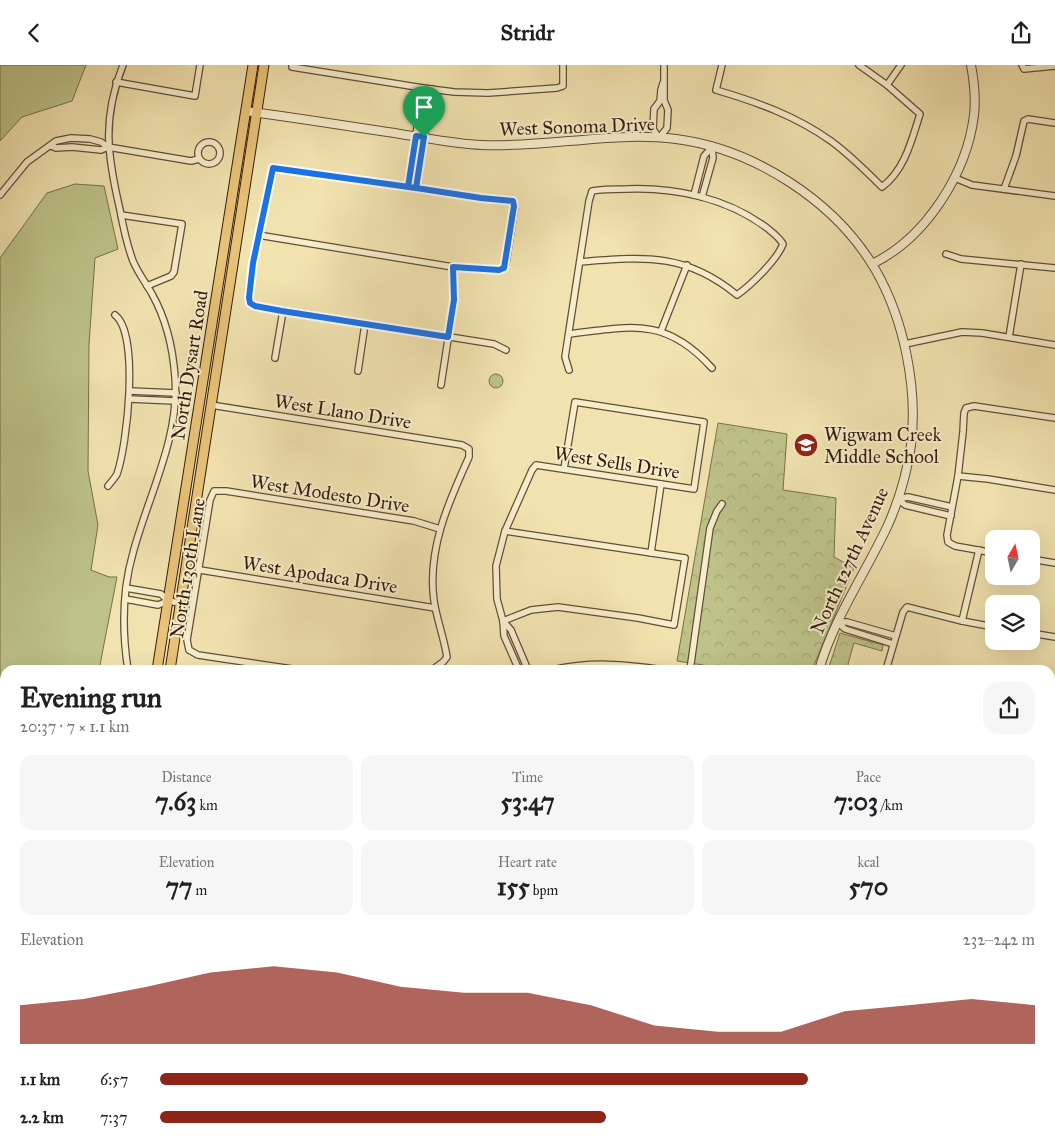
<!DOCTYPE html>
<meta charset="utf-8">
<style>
body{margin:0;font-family:"IM FELL Great Primer",serif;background:#f6f6f6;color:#202124;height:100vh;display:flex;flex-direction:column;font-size:19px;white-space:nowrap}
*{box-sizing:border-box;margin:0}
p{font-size:16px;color:#757577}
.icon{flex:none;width:28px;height:28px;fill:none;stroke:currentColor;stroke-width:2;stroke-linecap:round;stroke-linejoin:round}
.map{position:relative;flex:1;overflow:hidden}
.sheet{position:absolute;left:0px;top:600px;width:1055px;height:481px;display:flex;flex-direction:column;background:#fff;border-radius:15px 15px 0 0;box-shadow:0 5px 20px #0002}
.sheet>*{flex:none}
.needle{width:32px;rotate:9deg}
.controls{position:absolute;left:985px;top:465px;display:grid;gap:10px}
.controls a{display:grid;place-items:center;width:55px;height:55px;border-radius:10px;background:#fff;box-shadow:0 5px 20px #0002;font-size:25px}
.pin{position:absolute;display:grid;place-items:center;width:42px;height:42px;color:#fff;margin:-51px -21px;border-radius:50% 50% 50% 0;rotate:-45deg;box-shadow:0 0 5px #0007}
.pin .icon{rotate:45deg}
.round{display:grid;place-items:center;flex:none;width:52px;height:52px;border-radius:15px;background:#f6f6f6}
.headline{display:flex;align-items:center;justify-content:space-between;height:85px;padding:0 20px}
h1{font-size:28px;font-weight:800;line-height:38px}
.metrics{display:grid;grid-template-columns:repeat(3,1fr);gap:8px;height:85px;padding:5px 20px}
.metrics div{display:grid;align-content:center;border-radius:12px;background:#f6f6f6;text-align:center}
.metrics b{font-size:25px;font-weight:800}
.metrics small{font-size:14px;font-weight:400}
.metrics p{font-size:14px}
.chart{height:140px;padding:10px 20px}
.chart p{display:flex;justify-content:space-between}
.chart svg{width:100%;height:90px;margin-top:5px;fill:#8f2418;opacity:.7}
ul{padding:0 20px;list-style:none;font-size:16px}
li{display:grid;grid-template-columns:80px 60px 1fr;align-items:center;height:38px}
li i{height:12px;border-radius:6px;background:#8f2418}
header{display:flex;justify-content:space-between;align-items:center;height:65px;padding:0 20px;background:#fff;font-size:22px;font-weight:800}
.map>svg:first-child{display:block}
.grass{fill:#bdc389;stroke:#78704a}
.forest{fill:url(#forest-crowns);stroke:#78704a}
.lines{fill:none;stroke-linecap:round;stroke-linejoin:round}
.minor-casing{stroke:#634e34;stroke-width:8}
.tertiary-casing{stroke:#634e34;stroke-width:10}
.secondary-casing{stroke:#341d0a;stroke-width:11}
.primary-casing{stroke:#341d0a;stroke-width:11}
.minor{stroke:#f6edcc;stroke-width:5.5}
.tertiary{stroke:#f6edcc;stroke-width:8}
.secondary{stroke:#f6edcc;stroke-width:9}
.primary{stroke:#e8c278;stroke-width:9}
.route-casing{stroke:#fff;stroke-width:10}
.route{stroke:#1a73e8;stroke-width:6}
.labels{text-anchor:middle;stroke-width:4;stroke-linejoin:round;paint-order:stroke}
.street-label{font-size:19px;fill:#341d0a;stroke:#f6edcc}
.poi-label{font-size:19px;fill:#341d0a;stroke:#f6edcc;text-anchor:start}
</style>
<header><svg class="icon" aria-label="back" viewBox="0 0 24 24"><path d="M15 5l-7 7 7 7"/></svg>Stridr<svg class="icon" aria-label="share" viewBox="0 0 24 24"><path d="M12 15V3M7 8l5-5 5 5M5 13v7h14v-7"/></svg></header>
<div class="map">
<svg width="1055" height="1081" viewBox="0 0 1055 1081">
<defs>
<pattern id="forest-crowns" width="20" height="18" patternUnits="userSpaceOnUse" patternTransform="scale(1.25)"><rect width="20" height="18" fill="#bdc389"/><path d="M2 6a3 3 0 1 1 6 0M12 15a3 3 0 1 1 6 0" fill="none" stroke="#a3a775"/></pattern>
</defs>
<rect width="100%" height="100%" fill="#f1e3b0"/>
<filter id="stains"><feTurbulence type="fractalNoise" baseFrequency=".004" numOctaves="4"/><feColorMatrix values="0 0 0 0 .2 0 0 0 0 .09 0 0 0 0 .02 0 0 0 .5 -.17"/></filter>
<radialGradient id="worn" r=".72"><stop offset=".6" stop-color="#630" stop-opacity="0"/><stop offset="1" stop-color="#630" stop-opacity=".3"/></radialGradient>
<g class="grass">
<path d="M 0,0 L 86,0 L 72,36 L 22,52 L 0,76 Z"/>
<path d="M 75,119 L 104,121 L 118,184 L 95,193 L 89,279 L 88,406 L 98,460 L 91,505 L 109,512 L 117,512 L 99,605 L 5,605 L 5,677 L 0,676 L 0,193 L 47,128 Z"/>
</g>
<g class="forest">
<circle cx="496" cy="316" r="7"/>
<path d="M 718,358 L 787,369 L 783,425 L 836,433 L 834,492 L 854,503 L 812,605 L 735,605 L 677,596 Z"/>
<path d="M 840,568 L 883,580 L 882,586 L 854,578 L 848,599 L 849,605 L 828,605 Z"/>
</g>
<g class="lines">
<g class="minor-casing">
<g id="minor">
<path d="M 123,0 C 102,54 107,89 120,145 C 123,161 127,180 133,196 C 138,208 146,218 152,229 C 166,254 173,284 175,312 C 180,373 148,431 133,488 C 122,526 122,566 128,605"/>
<path d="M 292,0 L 292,2 L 423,23 L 454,27 L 488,28 L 557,23 L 563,21 L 563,0"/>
<path d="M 722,0 L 716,25 C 757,37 796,51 831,76 C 850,90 866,106 882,122 C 905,105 912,74 920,49 L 887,20 L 859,0"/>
<path d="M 1022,0 L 1024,4 L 1055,1"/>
<path d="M 116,17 L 195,31 L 200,0"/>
<path d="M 663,18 L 661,25 L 660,36 L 654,44 L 653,64 L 659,73 L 667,63 L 668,45 L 664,35 L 664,0"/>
<path d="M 887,20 L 901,0"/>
<circle cx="209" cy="88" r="11"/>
<path d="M 51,81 L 56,83 L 72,82 L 101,85 L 108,82"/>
<path d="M 955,113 L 972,120 L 1055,131"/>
<path d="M 408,122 L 423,23"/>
<path d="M 416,123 L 431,24"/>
<path d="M 1004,124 L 1016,91 L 1024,56 L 1028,54 L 1055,58"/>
<path d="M 0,130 L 27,97 L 56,76 L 71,73 L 90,74 L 101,77 L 108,82 L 191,96 L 199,94"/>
<path d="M 694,130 L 704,91 L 712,82"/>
<path d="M 702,132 L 713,93 L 712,82"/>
<path d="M 121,150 L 182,159 L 174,207 L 171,211 L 147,221"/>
<path d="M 258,170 L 453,202 L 499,205 L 504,203 L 506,198 L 515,141 L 513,136 L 481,133 L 273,103 L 253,198 L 249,233 L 250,238 L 255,241 L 494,279 L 506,285"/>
<path d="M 946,189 L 961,194 L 1055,203"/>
<path d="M 661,266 L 687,200"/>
<path d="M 569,269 C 632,261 666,252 712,303"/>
<path d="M 1009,272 L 1021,199"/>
<path d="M 905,279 L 962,267 L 982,268 L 1055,280"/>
<path d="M 275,293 L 283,246"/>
<path d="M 569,305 L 565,292 L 589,136 L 592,126 C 603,124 614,124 626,124 C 675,122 727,133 767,163 C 773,168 779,172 783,179 C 777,195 751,220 737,230 C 685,187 643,192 580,197"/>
<path d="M 358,306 L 365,259"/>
<path d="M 441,320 L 454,235 L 453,202"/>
<path d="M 130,326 L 176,328"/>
<path d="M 129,334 L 175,336"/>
<path d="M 211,340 L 462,380 L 469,384 L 469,392 C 448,438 427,485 434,536 C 437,555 444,573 447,592 L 443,597 L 432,605"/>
<path d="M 958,411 L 988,414 L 1055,425"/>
<path d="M 108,421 C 111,417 115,413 117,409 C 127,381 140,269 115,250"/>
<path d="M 898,434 L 905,440 L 951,451"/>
<path d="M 898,434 L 908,432 L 952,442"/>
<path d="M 651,488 L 661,419"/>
<path d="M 994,488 L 955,481 L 948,477 L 947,470 L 958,411 L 963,367 L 964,348 L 966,343 L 974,341 L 1055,353"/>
<path d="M 1031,494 L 1055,498"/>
<path d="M 200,505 L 435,543"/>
<path d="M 126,523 L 161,529 L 168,536"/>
<path d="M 125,534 L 158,540 L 168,536 L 180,538"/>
<path d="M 503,556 L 531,545 L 558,542 L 638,553 L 674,560 L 685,493 L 505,466"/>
<path d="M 503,556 L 511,565 L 528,605"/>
<path d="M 962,556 L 979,485"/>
<path d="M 837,557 L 845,564 L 893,579"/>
<path d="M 837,557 L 847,557 L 896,571"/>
<path d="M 1031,568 L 1055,572"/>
<path d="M 299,605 L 198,590 L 189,585 L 187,575 L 210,435 L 214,426 L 226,426 L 414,456 L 440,464"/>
<path d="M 519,605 L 504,571 L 503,556 L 497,534 L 496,501 L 505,466 L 532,405 L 536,400 L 694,424 L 704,357 L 575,337 L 564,404"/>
<path d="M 552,605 C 590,596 626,599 664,605"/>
<path d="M 690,605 L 710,463 L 717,446 L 722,439"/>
<path d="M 886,605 L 903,547 L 907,542 L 962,556 L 994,562"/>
<path d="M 1050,645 L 1055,646"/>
<path d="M 1050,717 L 1055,718"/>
<path d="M 0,719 L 5,719"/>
<path d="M 1050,775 L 1055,775"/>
<path d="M 0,804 L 5,805"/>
<path d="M 1050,875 L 1055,876"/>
<path d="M 0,943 L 5,948"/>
<path d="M 1050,946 L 1055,945"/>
<path d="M 884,1076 L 887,1081"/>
<path d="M 1012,1076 L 1037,1081"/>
<path d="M 889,1081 L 895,1076"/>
</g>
</g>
<g class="tertiary-casing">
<g id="tertiary">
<path d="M 246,46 C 297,53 348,61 400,69 C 427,73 454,79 482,80 C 547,83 611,66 676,74 C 754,84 835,136 875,204 C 904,254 918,323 911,380 C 907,408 899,435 888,460 C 865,509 834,553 819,605"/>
<path d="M 872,199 C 926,173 967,108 974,50 C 976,33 974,16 971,0"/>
<path d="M 756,1081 L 757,1076"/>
</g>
</g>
<g class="secondary-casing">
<g id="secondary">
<path d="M 0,856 L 5,857"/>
<path d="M 0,868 L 5,868"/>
<path d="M 1050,1033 L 1055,1034"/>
</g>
</g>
<g class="primary-casing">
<g id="primary">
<path d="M 157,605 L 253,0"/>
<path d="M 170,605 L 264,0"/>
<path d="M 82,1081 L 83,1076"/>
<path d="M 92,1081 L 93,1076"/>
</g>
</g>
<use href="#minor" class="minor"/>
<use href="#tertiary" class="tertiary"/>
<use href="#secondary" class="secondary"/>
<use href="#primary" class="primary"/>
</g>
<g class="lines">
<g class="route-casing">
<path id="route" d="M 424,72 L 416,123 L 273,103 L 253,198 L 249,233 L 250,238 L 255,241 L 282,246 L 448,272 L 454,235 L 453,202 L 499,205 L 504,203 L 514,141 L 513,136 L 481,133 L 416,123 L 408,122 L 416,71 L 424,72"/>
</g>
<use href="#route" class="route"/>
</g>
<defs>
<g id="school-disc" transform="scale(1.25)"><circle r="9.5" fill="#8f2418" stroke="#f6edcc"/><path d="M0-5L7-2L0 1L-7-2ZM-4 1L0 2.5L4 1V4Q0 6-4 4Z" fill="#fff"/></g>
</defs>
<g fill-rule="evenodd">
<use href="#school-disc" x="806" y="380"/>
</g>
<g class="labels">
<g class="street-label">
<text transform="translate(577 61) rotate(-2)" y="7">West Sonoma Drive</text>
<text transform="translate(189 300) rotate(-81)" y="7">North Dysart Road</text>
<text transform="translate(343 346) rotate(9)" y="7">West Llano Drive</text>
<text transform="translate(617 397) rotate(9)" y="7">West Sells Drive</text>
<text transform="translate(330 428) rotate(9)" y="7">West Modesto Drive</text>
<text transform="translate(849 495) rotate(-65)" y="7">North 127th Avenue</text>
<text transform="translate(187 503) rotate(-81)" y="7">North 130th Lane</text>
<text transform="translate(320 509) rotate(9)" y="7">West Apodaca Drive</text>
</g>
<g class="poi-label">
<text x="824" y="376">Wigwam Creek<tspan x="824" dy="22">Middle School</tspan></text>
</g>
</g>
<rect width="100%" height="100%" filter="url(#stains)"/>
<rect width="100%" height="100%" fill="url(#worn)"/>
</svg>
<div class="controls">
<a><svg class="needle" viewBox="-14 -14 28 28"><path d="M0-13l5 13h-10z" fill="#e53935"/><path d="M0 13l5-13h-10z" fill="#757577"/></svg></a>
<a><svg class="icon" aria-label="layers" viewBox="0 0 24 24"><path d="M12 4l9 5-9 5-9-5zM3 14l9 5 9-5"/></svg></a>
</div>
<div class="pin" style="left:424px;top:72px;background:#1e9e55"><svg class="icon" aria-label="arrive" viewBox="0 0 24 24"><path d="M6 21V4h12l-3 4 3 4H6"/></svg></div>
<section class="sheet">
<div class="headline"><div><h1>Evening run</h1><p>20:37 · 7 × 1.1 km</p></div><a class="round"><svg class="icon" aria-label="share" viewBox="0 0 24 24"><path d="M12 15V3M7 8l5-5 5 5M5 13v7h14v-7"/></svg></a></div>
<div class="metrics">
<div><p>Distance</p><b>7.63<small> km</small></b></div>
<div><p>Time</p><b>53:47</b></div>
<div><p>Pace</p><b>7:03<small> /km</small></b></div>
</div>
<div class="metrics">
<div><p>Elevation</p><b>77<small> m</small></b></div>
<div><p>Heart rate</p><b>155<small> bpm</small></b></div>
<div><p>kcal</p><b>570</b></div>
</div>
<div class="chart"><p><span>Elevation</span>232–242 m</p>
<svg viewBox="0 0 160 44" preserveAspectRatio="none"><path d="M0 44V25L10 22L20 16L30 9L40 6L50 9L60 16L70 19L80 19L90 25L100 35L110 38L120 38L130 28L140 25L150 22L160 25V44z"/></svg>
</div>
<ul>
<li><b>1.1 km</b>6:57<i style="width:74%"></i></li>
<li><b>2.2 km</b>7:37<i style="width:51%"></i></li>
</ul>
</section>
</div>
